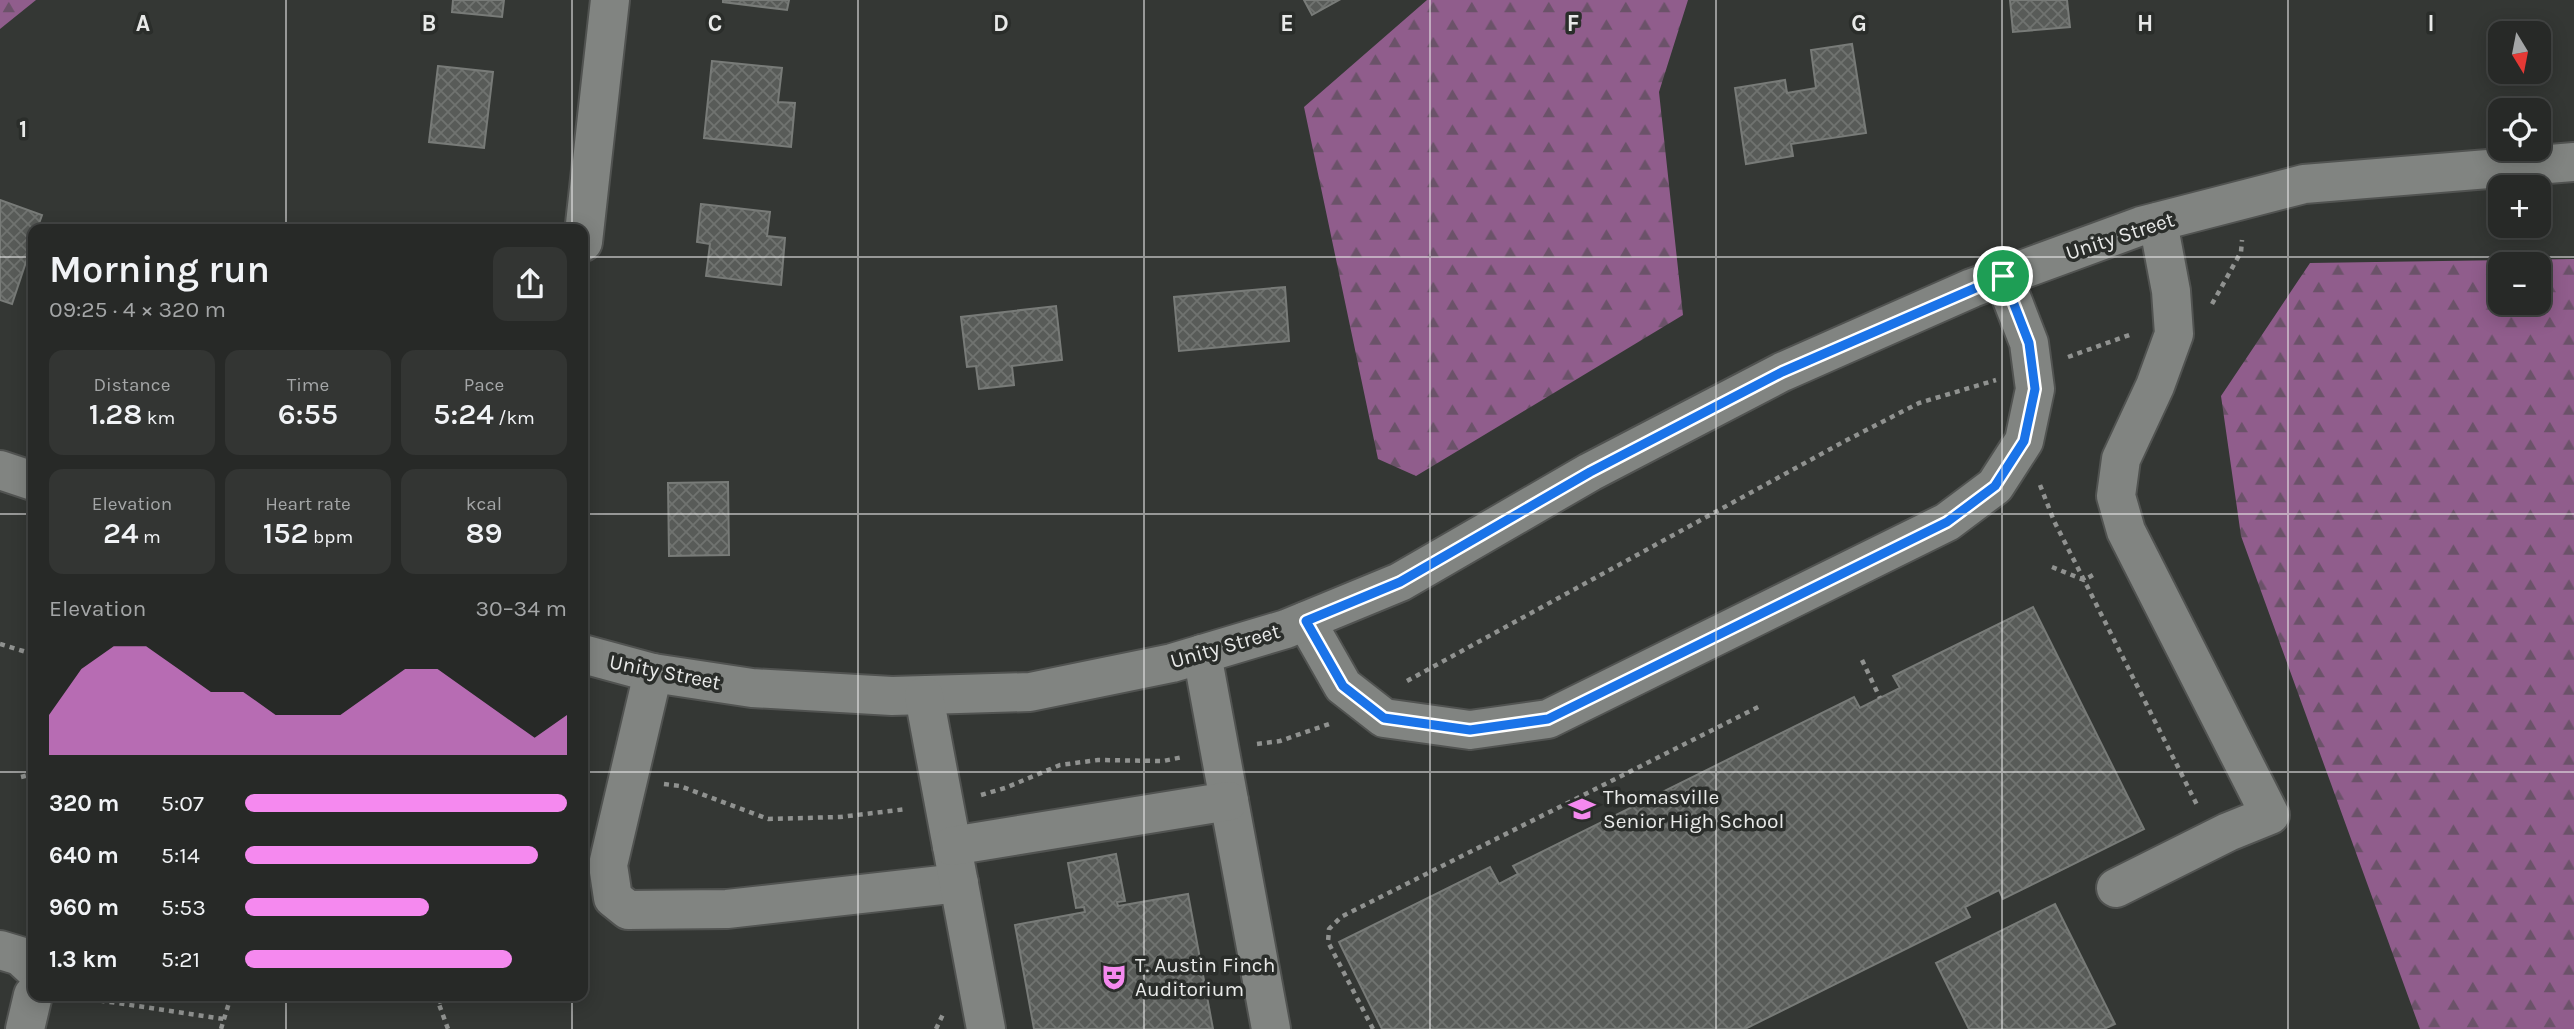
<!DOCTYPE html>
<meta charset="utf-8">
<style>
body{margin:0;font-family:Karla,sans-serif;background:#333533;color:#f1f3f6;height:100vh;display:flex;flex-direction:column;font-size:26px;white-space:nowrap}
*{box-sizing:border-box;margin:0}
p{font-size:23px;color:#a4a6a7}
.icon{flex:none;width:38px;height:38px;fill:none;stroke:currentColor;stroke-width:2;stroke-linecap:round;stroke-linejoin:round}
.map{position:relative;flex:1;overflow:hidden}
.details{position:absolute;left:28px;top:224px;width:560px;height:777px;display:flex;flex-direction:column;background:#272927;border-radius:14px;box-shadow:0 4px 18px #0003,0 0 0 2px #434544}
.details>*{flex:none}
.needle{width:46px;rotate:170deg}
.tools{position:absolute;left:2488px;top:21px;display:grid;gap:14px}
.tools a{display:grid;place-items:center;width:63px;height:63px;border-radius:14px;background:#272927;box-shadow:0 4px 18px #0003,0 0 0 2px #434544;font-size:35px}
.pin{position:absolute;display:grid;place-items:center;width:60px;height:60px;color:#fff;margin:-30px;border:4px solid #fff;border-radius:50%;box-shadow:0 2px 7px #0007}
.round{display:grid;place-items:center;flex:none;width:74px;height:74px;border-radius:14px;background:#333533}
.overview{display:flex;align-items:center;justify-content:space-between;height:119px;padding:0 21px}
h1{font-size:38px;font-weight:600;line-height:52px}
.metrics{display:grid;grid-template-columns:repeat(3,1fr);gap:10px;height:119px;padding:7px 21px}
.metrics div{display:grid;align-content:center;border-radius:14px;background:#333533;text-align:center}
.metrics b{font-size:30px;font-weight:600}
.metrics small{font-size:19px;font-weight:400}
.metrics p{font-size:19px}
.chart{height:196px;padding:14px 21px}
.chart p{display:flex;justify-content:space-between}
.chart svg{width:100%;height:126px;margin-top:7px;fill:#f589ef;opacity:.7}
ul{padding:0 21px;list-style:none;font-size:23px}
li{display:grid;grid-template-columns:112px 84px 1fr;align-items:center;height:52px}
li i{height:18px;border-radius:9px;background:#f589ef}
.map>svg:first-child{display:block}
.forest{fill:url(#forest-firs);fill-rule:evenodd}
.building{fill:url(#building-cross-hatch);stroke:#787b78;stroke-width:2}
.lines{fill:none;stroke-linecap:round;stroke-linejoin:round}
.minor-casing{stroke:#515351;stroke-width:42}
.path{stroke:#909290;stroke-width:4.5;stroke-dasharray:5 5;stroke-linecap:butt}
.minor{stroke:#818481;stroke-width:38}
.route-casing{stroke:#fff;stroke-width:14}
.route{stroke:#1a73e8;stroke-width:9}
.grid{fill:none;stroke:#e9eae9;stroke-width:2;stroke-opacity:0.55}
.labels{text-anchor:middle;stroke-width:7;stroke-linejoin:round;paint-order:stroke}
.street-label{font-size:21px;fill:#e9eae9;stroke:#2a2d2a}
.poi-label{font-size:21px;fill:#e9eae9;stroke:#2a2d2a;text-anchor:start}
.grid-label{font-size:23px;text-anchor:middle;font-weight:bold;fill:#e9eae9;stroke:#2a2d2a;stroke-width:7;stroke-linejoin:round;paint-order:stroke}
</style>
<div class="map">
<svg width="2574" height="1029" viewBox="0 0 2574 1029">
<defs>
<pattern id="forest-firs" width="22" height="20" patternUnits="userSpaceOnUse" patternTransform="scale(1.75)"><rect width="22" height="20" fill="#905d8c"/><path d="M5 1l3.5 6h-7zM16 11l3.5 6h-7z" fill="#6b5269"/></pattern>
<pattern id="building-cross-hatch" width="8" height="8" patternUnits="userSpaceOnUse" patternTransform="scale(1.75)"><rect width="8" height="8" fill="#585b58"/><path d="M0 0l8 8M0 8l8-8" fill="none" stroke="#707370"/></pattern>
</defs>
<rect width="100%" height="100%" fill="#343734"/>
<g class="forest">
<path d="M 0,0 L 36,0 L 0,29 Z"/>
<path d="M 1427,0 L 1688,0 L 1659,92 L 1683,315 L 1416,476 L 1378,459 L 1304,107 Z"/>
<path d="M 2574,259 L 2574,1029 L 2420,1029 L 2241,536 L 2221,396 L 2310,263 ZM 2501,264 L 2539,264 L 2539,303 L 2501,303 Z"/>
</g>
<g class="building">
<path d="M 453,0 L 504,0 L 502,17 L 452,12 Z"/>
<path d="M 723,0 L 789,0 L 787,10 L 723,2 Z"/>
<path d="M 1304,0 L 1339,0 L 1312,15 Z"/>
<path d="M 2010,0 L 2067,0 L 2070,27 L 2013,32 Z"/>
<path d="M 1852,44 L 1866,133 L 1791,144 L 1793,156 L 1746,164 L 1735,88 L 1785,80 L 1787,93 L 1816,88 L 1811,50 Z"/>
<path d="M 712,61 L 782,68 L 778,102 L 795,103 L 791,147 L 704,138 Z"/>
<path d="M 438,66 L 493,72 L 484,148 L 429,142 Z"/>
<path d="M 0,200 L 42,215 L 37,229 L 33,229 L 33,241 L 12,304 L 0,300 Z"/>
<path d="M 701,204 L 770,212 L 767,236 L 785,238 L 781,285 L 706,276 L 710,244 L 697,242 Z"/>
<path d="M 1285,287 L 1289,341 L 1179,351 L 1174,297 Z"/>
<path d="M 1056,306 L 1062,360 L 1012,366 L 1014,385 L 979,389 L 976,366 L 967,367 L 961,317 Z"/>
<path d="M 728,482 L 729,555 L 669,556 L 668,483 Z"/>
<path d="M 2033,607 L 2144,829 L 2003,899 L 1999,890 L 1965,907 L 1970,917 L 1745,1029 L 1382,1029 L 1339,942 L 1490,867 L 1499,884 L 1518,874 L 1513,866 L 1854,697 L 1860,708 L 1900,688 L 1893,676 Z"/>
<path d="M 1116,854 L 1125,901 L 1117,902 L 1118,906 L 1188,894 L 1213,1029 L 1034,1029 L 1015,925 L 1085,912 L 1084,907 L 1076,908 L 1068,863 Z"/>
<path d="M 2055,904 L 2115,1024 L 2104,1029 L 1969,1029 L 1936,963 Z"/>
</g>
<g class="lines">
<g class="minor-casing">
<g id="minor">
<path d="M 583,242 L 610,0"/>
<path d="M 0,470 L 33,481"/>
<path d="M 1306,621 L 1343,686 L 1384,718 L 1470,730 L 1548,719 L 1947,522 L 1995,486 L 2024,441 L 2035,389 L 2029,343 L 2003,276"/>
<path d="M 583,654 L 653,673 L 752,688 L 892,696 L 1030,692 L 1172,663 L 1286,629 L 1400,582 L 1590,472 L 1782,372 L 1972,288 L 2141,226 L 2304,184 L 2574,162"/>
<path d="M 1202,654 L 1271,1029"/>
<path d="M 653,673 L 608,865 L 613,898 L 628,910 L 727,909 L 959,883"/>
<path d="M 924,696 L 986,1029"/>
<path d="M 952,846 L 1229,801"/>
<path d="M 2116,888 L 2228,832 L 2270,815 L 2126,531 L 2116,496 L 2121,459 L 2155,386 L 2174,334 L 2171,291 L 2158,222"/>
<path d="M 0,950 L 20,956 L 33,968"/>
<path d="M 25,1029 L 33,995"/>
</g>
</g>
<g class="path">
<path d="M 2212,304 L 2241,252 L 2242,240"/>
<path d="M 2068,357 L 2132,334"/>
<path d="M 2040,485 L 2054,521 L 2084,580 L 2093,575"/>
<path d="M 2052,567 L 2084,580 L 2197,805"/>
<path d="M 0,644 L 33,654"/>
<path d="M 1862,660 L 1880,698"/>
<path d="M 1407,681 L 1845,441 L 1919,403 L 1996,380"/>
<path d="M 1257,744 L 1280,741 L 1329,724"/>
<path d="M 21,777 L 33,774"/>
<path d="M 664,784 L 680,786 L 768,819 L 840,817 L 907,809"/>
<path d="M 981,795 L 1005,788 L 1060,765 L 1098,760 L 1163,761 L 1183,757"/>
<path d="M 70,996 L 224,1019"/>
<path d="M 436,996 L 448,1029"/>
<path d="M 438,1002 L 457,996"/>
<path d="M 221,1029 L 231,996"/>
<path d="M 936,1029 L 944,1012"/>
<path d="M 1373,1029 L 1328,942 L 1329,929 L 1341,917 L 1760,706"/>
</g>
<use href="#minor" class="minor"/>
</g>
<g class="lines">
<g class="route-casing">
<path id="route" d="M 2003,276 L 2029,343 L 2035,389 L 2024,441 L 1995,486 L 1947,522 L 1548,719 L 1470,730 L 1384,718 L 1343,686 L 1306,621 L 1400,582 L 1590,472 L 1782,372 Z"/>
</g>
<use href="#route" class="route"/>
</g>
<path class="grid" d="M 286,0 L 286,229M 572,0 L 572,229M 858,0 L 858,1029M 1144,0 L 1144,1029M 1430,0 L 1430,1029M 1716,0 L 1716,1029M 2002,0 L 2002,1029M 2288,0 L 2288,1029M 0,257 L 33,257M 583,257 L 2574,257M 0,514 L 33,514M 583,514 L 2574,514M 0,772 L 33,772M 583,772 L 2574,772M 286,996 L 286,1029M 572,996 L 572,1029"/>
<defs>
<g id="school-bare" transform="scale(2.1)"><path d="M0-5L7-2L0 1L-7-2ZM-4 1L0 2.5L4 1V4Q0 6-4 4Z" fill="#f589ef" stroke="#2a2d2a" stroke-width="2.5" paint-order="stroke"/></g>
<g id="theatre-bare" transform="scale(2.1)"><path d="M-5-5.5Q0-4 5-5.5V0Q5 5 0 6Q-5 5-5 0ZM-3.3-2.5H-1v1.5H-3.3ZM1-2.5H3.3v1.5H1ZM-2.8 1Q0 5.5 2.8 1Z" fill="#f589ef" stroke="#2a2d2a" stroke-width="2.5" paint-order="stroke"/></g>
</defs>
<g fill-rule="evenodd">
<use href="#school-bare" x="1582" y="809"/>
<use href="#theatre-bare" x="1114" y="977"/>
</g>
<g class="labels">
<g class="street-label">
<text transform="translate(2120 236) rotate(-18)" y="7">Unity Street</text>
<text transform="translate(1225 646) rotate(-16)" y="7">Unity Street</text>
<text transform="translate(665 672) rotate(11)" y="7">Unity Street</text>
</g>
<g class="poi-label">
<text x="1603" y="804">Thomasville<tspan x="1603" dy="24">Senior High School</tspan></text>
<text x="1135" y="972">T. Austin Finch<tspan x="1135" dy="24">Auditorium</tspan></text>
</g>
</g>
<g class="grid-label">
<text x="143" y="31">A</text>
<text x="429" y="31">B</text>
<text x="715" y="31">C</text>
<text x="1001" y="31">D</text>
<text x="1287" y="31">E</text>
<text x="1573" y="31">F</text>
<text x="1859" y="31">G</text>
<text x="2145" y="31">H</text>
<text x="2431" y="31">I</text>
<text x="23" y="137">1</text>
</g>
</svg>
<div class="tools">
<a><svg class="needle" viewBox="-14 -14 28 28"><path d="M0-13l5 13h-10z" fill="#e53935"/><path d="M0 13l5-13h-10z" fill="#a4a6a7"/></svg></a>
<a><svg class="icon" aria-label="locate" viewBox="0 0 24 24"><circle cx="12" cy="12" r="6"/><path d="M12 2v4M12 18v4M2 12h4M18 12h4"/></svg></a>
<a>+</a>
<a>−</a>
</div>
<div class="pin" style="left:2003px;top:276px;background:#1e9e55"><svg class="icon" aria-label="arrive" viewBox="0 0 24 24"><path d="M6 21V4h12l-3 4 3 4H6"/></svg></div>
<section class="details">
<div class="overview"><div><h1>Morning run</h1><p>09:25 · 4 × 320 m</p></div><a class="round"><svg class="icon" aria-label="share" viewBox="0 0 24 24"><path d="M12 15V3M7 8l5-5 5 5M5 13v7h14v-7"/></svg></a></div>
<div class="metrics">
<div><p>Distance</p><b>1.28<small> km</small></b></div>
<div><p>Time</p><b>6:55</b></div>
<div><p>Pace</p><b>5:24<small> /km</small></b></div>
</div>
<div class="metrics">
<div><p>Elevation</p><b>24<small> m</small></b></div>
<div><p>Heart rate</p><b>152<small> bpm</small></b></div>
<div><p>kcal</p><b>89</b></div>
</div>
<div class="chart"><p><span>Elevation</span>30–34 m</p>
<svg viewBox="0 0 160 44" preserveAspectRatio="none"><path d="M0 44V30L10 14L20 6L30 6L40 14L50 22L60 22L70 30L80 30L90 30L100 22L110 14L120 14L130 22L140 30L150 38L160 30V44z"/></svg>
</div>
<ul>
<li><b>320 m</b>5:07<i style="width:100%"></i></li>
<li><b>640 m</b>5:14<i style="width:91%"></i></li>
<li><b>960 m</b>5:53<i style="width:57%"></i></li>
<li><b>1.3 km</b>5:21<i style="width:83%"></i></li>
</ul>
</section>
</div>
